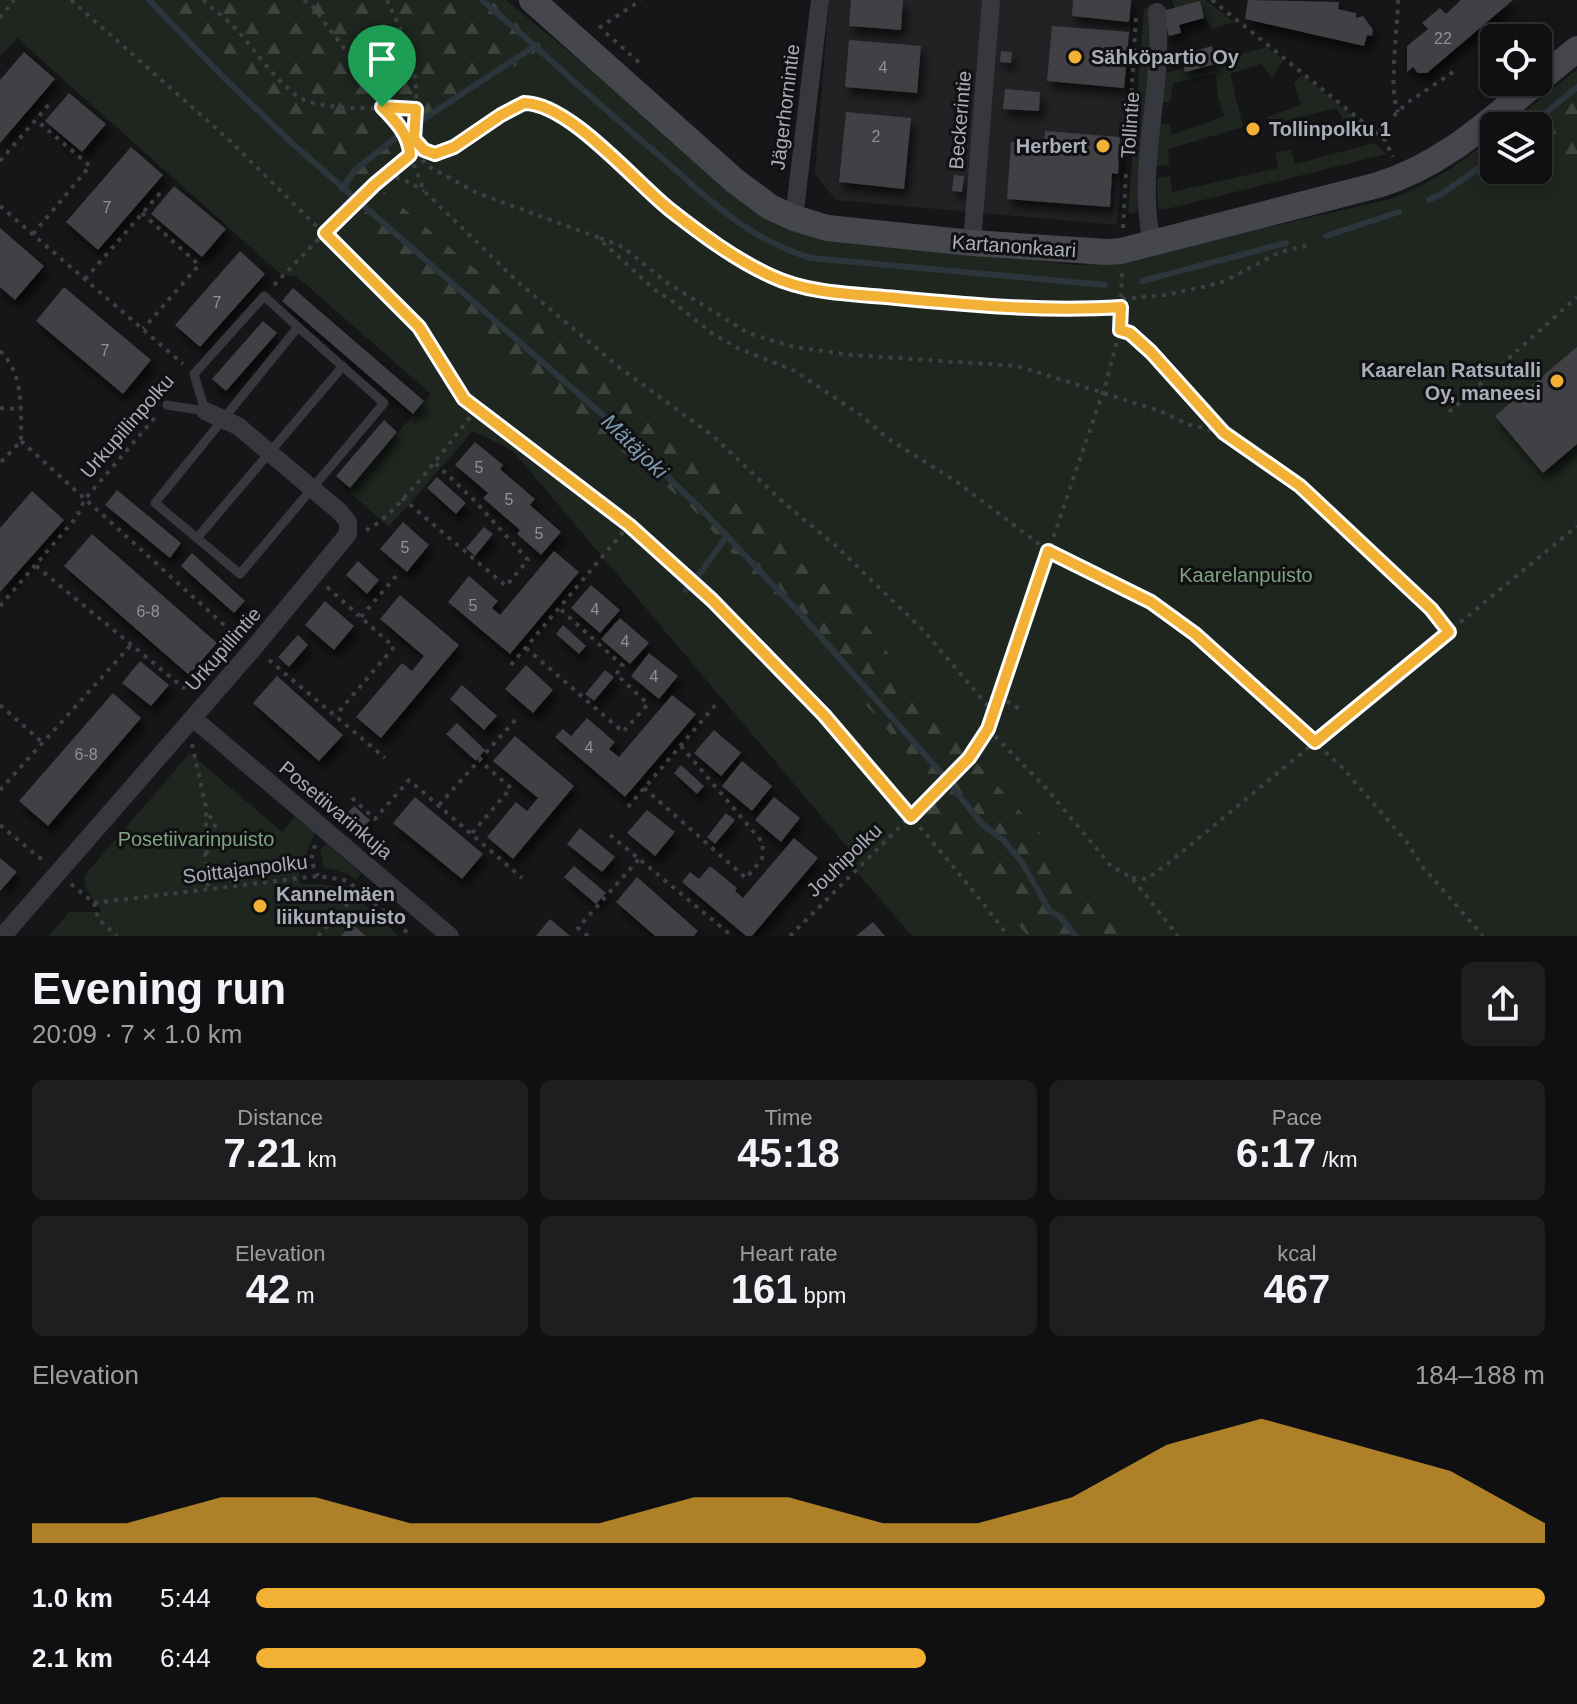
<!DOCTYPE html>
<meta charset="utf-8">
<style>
body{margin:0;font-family:Helvetica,sans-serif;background:#1e1e20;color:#f1f3f6;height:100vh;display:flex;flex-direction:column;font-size:30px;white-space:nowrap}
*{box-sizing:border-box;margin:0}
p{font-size:26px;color:#9c9d9f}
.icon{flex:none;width:44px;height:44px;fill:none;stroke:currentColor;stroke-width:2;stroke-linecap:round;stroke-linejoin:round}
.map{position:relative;height:936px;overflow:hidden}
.sheet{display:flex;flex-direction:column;background:#101012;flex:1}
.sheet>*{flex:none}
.fabs{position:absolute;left:1480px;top:24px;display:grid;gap:16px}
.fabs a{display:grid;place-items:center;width:72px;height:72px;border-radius:12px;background:#101012;box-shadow:0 4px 12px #0003,0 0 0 2px #303032;font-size:40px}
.pin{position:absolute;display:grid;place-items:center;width:68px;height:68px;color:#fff;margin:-82px -34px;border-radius:50% 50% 50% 0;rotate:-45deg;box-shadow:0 0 8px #0007}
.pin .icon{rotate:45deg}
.round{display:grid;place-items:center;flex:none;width:84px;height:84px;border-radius:12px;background:#1e1e20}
.overview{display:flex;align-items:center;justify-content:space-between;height:136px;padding:0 32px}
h1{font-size:44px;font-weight:800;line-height:60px}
.stats{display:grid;grid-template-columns:repeat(3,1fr);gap:12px;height:136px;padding:8px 32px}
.stats div{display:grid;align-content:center;border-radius:12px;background:#1e1e20;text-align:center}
.stats b{font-size:40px;font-weight:800}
.stats small{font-size:22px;font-weight:400}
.stats p{font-size:22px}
.chart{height:224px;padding:16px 32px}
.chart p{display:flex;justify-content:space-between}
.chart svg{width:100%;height:144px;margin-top:8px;fill:#f2b134;opacity:.7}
ul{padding:0 32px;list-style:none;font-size:26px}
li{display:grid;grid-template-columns:128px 96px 1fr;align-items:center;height:60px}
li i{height:20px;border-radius:10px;background:#f2b134}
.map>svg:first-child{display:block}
.built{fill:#222225}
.green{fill:#1e261f}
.forest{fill:url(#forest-firs)}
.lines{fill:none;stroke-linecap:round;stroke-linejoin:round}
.stream{stroke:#2c353c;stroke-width:6}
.building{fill:#404145;filter:url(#shadow)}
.path{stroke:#3d3f44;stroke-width:4;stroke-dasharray:4 6;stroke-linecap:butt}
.lane{stroke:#37383d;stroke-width:9}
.street{stroke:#37383d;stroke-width:18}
.secondary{stroke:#45474d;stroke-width:26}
.route-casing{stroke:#fff;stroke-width:16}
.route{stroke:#f2b134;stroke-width:10}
.poi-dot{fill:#f2b134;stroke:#111113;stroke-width:3}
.labels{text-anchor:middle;stroke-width:6;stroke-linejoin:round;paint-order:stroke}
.number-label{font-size:16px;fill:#8e929b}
.poi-label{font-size:20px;font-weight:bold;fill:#a8adb8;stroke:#111113;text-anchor:start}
.street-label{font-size:20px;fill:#a8adb8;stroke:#111113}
.park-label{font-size:20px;fill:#7fa381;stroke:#111113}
.water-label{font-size:22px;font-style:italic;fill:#7f9bb3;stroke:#111113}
</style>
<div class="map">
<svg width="1577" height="936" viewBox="0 0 1577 936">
<defs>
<pattern id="forest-firs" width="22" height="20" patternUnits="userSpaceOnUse" patternTransform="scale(2)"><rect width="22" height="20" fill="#1e261f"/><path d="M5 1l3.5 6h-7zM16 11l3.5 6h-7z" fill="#3c433d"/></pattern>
<filter id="shadow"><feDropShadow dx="4.5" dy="8" stdDeviation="4" flood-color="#0009"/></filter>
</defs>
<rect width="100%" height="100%" fill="#161618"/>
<path class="built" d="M 829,0 L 1132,0 L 1117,225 L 836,200 L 815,174 Z"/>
<g class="green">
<path d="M 0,0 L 506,0 L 638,109 L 847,242 L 1077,265 L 1112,263 L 1390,199 C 1432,183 1459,165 1494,136 L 1494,170 L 1538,170 L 1538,126 L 1507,126 L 1577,69 L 1577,936 L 912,936 L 849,863 L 855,856 L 513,451 L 473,431 L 389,527 L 348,491 L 431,394 L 296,276 L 283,275 L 278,272 L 17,38 L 0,57 Z"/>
<path d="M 1172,0 L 1205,0 L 1234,22 L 1212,29 L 1204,18 L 1200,2 L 1175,8 Z"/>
<path d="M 1150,5 L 1154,13 L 1137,211 L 1131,214 L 1128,212 L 1144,10 Z"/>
<path d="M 1267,47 L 1283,60 L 1272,78 L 1261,64 L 1230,74 L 1243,127 L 1168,149 L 1169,164 L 1155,167 L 1160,124 L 1169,123 L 1172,135 L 1224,116 L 1218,97 L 1216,74 L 1173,83 L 1170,102 L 1160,103 L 1162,74 L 1184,68 L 1186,72 L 1216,64 L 1215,61 Z"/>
<path d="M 1302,75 L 1363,124 L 1343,119 L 1336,108 L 1281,122 L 1283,135 L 1272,139 L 1267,117 L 1301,105 L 1294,83 Z"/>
<path d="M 1375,143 L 1386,154 L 1167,209 L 1159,210 L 1158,208 L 1157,178 L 1170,176 L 1172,192 L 1278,168 L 1275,153 L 1291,150 L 1295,164 Z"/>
<path d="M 190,753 L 282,832 L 295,817 L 315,833 L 299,870 L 300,884 C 349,879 365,906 399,936 L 49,936 L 69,912 L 102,912 L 85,887 L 84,876 Z"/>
<path d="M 326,843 L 361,874 L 356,880 L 348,874 L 324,867 L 320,851 Z"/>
</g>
<g class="forest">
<path d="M 155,0 L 506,0 L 552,40 L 414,139 L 410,147 L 410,155 L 372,187 L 367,176 L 354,186 Z"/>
<path d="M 1577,99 L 1577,187 L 1538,146 L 1538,131 Z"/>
<path d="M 384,192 L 572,351 L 858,615 L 967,752 L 935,786 L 861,699 L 692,508 L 632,458 L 576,421 L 495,357 L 359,219 Z"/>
<path d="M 975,761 L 1125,928 L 1134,936 L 1028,936 L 925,814 Z"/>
</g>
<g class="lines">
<g class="stream">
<path d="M 149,0 L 224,78 L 293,144 L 604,416 L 699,507 L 796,609 L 941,773 L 982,824 L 1003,840 L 1021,861 L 1050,911 L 1059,916 L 1076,936"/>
<path d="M 482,0 L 535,46"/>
<path d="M 422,120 L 535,46 C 574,82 614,117 655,152 C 706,196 744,238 811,258 L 1105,285"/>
<path d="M 1530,126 L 1577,87"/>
<path d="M 342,189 L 355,170 L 408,128"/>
<path d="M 1429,200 L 1443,193 L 1479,168"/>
<path d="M 1326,236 L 1399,212"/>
<path d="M 1142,281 L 1286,243"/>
<path d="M 698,576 L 727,536"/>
<path d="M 686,590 L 689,588"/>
</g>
</g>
<g class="building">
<path d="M 851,0 L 903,0 L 901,30 L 849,26 Z"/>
<path d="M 1073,0 L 1131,0 L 1129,22 L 1072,16 Z"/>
<path d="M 1248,0 L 1339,2 L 1338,9 L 1356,13 L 1356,18 L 1363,16 L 1373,30 L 1372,36 L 1367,35 L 1364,46 L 1245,19 Z"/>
<path d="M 1461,0 L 1513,0 L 1427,73 L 1418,73 L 1413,67 L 1407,72 L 1407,46 L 1428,29 L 1422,23 L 1440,8 L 1446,14 Z"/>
<path d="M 1200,1 L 1204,18 L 1179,25 L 1181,33 L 1169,36 L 1162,11 Z"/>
<path d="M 1052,26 L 1129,32 L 1124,88 L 1047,81 Z"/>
<path d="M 849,40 L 921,46 L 917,93 L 845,87 Z"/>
<path d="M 1212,46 L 1216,64 L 1185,72 L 1181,55 Z"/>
<path d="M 1001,51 L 1012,52 L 1011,63 L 1000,62 Z"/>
<path d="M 24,52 L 55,79 L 0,143 L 0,80 Z"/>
<path d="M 1005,89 L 1040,92 L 1039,111 L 1003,109 Z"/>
<path d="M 69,93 L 106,124 L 82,152 L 45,121 Z"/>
<path d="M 846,112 L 911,118 L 904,189 L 839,182 Z"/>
<path d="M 1045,131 L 1120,137 L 1118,174 L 1112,173 L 1110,207 L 1007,199 L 1011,142 L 1044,144 Z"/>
<path d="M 131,147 L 163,175 L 98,250 L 66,222 Z"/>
<path d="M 954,175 L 964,176 L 962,192 L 952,191 Z"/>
<path d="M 174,186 L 226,229 L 202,257 L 151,214 Z"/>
<path d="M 0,228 L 44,266 L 15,300 L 0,287 Z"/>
<path d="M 240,251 L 265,274 L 200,347 L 175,325 Z"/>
<path d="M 64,287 L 151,360 L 123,394 L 36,321 Z"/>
<path d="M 293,288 L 424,401 L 413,414 L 282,301 Z"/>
<path d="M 263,321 L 277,333 L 226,391 L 212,379 Z"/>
<path d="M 1577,347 L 1577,444 L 1543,473 L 1495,416 Z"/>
<path d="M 384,420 L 397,432 L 350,488 L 336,476 Z"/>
<path d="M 475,442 L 503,465 L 500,469 L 535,499 L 530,505 L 561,532 L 541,555 L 517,534 L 520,530 L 483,498 L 488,493 L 455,465 Z"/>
<path d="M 437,477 L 466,503 L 456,514 L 427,488 Z"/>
<path d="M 117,490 L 181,543 L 170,558 L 105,505 Z"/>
<path d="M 32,491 L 64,520 L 0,592 L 0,528 Z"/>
<path d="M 403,522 L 429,545 L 407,572 L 380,549 Z"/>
<path d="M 484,527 L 493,534 L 475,556 L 466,548 Z"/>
<path d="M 92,534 L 217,643 L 189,675 L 64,566 Z"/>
<path d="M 554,551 L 579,572 L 510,654 L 448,602 L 469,576 L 498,601 L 492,608 L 500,615 Z"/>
<path d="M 192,553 L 245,601 L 234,613 L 181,566 Z"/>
<path d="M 358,561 L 379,580 L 367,594 L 346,575 Z"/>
<path d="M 591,585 L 620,610 L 600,633 L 571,608 Z"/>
<path d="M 400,595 L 459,645 L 381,738 L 356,717 L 402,663 L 412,671 L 424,656 L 380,619 Z"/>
<path d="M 325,601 L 354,626 L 334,650 L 305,625 Z"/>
<path d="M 620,618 L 649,643 L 630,664 L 601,639 Z"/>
<path d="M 563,625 L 586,646 L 579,654 L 556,634 Z"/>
<path d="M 298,635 L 308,645 L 289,667 L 278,657 Z"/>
<path d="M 649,653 L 678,676 L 659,699 L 631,676 Z"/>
<path d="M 140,661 L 169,685 L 151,706 L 122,683 Z"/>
<path d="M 526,665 L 553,690 L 533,713 L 505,689 Z"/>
<path d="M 605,670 L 614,677 L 594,701 L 585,694 Z"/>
<path d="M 277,676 L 343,735 L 319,761 L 253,703 Z"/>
<path d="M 462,685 L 497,716 L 484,730 L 450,699 Z"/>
<path d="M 113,693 L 141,718 L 48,826 L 19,801 Z"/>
<path d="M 672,695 L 696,714 L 625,797 L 555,737 L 563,729 L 571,736 L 587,718 L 615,742 L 609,749 L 619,757 Z"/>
<path d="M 457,723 L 485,750 L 476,761 L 446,734 Z"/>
<path d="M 714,730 L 741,753 L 721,776 L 694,753 Z"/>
<path d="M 515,736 L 574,786 L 513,859 L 487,837 L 516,802 L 527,811 L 538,798 L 493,761 Z"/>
<path d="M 742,761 L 772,786 L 752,811 L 722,786 Z"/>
<path d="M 681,765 L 704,786 L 697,794 L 674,773 Z"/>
<path d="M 415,797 L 483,854 L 462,879 L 393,823 Z"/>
<path d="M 774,797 L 800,818 L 781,842 L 755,820 Z"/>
<path d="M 354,806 L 370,820 L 361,830 L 345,816 Z"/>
<path d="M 647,810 L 675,832 L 655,856 L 627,833 Z"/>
<path d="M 726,813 L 735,820 L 715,844 L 707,837 Z"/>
<path d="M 580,828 L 615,857 L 602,872 L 567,844 Z"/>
<path d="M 794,838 L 818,858 L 752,936 L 746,936 L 682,882 L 690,872 L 699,879 L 710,866 L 737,888 L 735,891 L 743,898 Z"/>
<path d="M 0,858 L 17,872 L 0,891 Z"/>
<path d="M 574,866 L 606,893 L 596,904 L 564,877 Z"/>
<path d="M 637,877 L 698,931 L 694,936 L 655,936 L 616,902 Z"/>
<path d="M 550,919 L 570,936 L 536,936 Z"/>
<path d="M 873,922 L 885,936 L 856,936 Z"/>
<path d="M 352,924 L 366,936 L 341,936 Z"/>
</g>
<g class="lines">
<g class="path">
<path d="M 71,0 L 228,139 L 419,327 L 464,399 L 475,410 C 638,520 770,651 897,800 C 935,845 973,889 1008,936"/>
<path d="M 203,0 C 214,10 226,19 236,29 C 255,49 284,95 310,102 C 336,110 388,108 416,109"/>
<path d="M 304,0 L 313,7 L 350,56 L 382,107 L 397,122 L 410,147 L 428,166 L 477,193 L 597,237 L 655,290 L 672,301 L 713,334 L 738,348 L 795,371 L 862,416 L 887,438 L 957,482 L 1048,551 L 1151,602 L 1195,634 L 1342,767 L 1406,841 L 1422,866 L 1483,936"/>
<path d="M 387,0 C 395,19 407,39 412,59 C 417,81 420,128 410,147"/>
<path d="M 1212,0 L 1384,139 L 1393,157"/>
<path d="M 1398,0 C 1398,29 1388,88 1398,112"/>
<path d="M 0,18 L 14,0"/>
<path d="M 599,28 L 641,0"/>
<path d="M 606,33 L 641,64"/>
<path d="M 1341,128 L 1376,133 L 1407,103 L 1456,70"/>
<path d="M 414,139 C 419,145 424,153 432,153 C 464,155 502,98 534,103 C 567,108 619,163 644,187 C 672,213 706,240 740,260 C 799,295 867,296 934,301 C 996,306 1059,311 1121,307"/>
<path d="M 1128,152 L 1136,17"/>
<path d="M 410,155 L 424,191 L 518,282 L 620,368 L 713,436 L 784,503 L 836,546 L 924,631 L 993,712"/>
<path d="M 0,161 L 52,101"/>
<path d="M 386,175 L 405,180 L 424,191"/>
<path d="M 0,206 L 183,364"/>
<path d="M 142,213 L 199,265 L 143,329"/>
<path d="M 1123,228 L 1126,172"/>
<path d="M 33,234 L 90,166 L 36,120"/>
<path d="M 600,238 L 623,247 L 666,282 L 748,333 L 774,341 L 794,347 L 852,355 L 1018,366 L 1160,411 L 1190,425 L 1224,433"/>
<path d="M 85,279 L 161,192"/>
<path d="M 274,285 L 334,223 L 409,156"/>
<path d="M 1122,299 L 1165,295 L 1207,286 L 1225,281 L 1280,252 L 1310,245"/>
<path d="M 1120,330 L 1130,333 L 1151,352 L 1224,433 L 1300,486 L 1431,609 L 1449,632"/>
<path d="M 0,351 C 24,374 21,409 21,441 L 0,463"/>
<path d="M 0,408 L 21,409"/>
<path d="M 1449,412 L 1577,297"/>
<path d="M 21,441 L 233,633"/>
<path d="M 402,498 L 506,586 L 528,560 L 474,500 L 434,462"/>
<path d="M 366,530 C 393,520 454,437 475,411"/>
<path d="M 36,566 L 185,689"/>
<path d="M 327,587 L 394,647 L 335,716"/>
<path d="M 0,606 L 76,518 L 85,499 L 158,414"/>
<path d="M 361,617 L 397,575"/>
<path d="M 526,648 L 623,732 L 648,704 L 616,674 L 623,666 L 559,608"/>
<path d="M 269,660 L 385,758"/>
<path d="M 511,665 L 629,525"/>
<path d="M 998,696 L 1021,710"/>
<path d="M 0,705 L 43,743"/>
<path d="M 988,729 L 1046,788 L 1111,866 L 1132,878 L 1178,936"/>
<path d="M 192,744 L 206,807 L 205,856 L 208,890"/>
<path d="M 644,788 L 746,878 L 762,859 L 763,843 L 681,746"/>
<path d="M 0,790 L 131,645"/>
<path d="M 352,798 L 375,819 L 409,780 L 522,878"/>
<path d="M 439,805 L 517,718"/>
<path d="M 628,807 L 718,702"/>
<path d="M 0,825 L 46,863"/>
<path d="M 472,833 L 511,788 L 479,760"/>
<path d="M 610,835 L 732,936"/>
<path d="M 315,845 L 311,861 L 318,876"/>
<path d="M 206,854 L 218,832 L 208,812"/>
<path d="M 1132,878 L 1147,879 L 1171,861 L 1577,526"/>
<path d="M 71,884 L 94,903 L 318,876 L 344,880 L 360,890 L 411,936"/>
<path d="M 94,903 L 98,919 L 117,936"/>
<path d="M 318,936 L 360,891"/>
<path d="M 588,936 L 578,928 L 639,859"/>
<path d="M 790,936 L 969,758 L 988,729 L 1106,383 L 1120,330 L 1122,272"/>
</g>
<g class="lane">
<path d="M 167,405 L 205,411 L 194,374 L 264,296 L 298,327 L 155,503 L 240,574 L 384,403 L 298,327"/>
<path d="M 197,538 L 343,366"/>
</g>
<g class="street">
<path d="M 794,218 L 820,0"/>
<path d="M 1152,242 C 1135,167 1165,88 1157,12"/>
<path d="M 972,243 L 991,0"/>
<path d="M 193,718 L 450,936"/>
<path d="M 0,936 L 8,930 L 252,650 L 348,534 L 348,522 L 340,512 L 238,426 L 205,411"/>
</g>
<g class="secondary">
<path d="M 532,0 L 735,181 L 770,207 L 794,218 L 827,228 L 972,243 L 1107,252 L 1121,251 L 1378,185 C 1441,166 1487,123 1537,82"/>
<path d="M 1538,81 L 1577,49"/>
</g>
</g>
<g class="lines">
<g class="route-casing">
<path id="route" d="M 524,103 C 569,103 634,181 669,209 C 701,234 734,259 771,276 C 809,294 855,294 896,298 C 971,305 1046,312 1121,307 L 1120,330 L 1130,333 L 1151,352 L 1224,433 L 1300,486 L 1431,609 L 1449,632 L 1315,742 L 1195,634 L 1151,602 L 1048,551 L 988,729 L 969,758 L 911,817 L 824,715 L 712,600 L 629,525 L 464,399 L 419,327 L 325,233 L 375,184 L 410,155 C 410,136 395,120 382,107 L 416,109 L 414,139 L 424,150 L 435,154 L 454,147 L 501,115 Z"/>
</g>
<use href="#route" class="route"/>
</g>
<g class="poi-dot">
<circle cx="1075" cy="57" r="8"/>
<circle cx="1253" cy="129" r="8"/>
<circle cx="1103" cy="146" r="8"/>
<circle cx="1557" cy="381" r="8"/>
<circle cx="260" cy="906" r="8"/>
</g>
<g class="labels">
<g class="number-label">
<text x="1443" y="44">22</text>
<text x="883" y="73">4</text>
<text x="876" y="142">2</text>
<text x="107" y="213">7</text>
<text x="217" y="308">7</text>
<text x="105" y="356">7</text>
<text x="479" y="473">5</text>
<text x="509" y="505">5</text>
<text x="539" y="539">5</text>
<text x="405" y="553">5</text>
<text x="473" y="611">5</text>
<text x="595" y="615">4</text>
<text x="148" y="617">6-8</text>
<text x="625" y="647">4</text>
<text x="654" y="682">4</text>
<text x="589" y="753">4</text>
<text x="86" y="760">6-8</text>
</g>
<g class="poi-label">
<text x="1091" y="64">Sähköpartio Oy</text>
<text x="1269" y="136">Tollinpolku 1</text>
<text x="1087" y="153" text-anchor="end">Herbert</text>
<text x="1541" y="377" text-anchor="end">Kaarelan Ratsutalli<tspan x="1541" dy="23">Oy, maneesi</tspan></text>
<text x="276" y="901">Kannelmäen<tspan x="276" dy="23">liikuntapuisto</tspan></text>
</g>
<g class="street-label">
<text transform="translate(785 107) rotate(-83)" y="7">Jägerhornintie</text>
<text transform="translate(960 120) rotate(-85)" y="7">Beckerintie</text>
<text transform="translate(1130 125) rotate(-86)" y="7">Tollintie</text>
<text transform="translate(1014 246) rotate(4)" y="7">Kartanonkaari</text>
<text transform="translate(127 426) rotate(-49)" y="7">Urkupillinpolku</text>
<text transform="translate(223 649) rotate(-49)" y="7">Urkupillintie</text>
<text transform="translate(336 810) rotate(40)" y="7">Posetiivarinkuja</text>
<text transform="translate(844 860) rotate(-44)" y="7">Jouhipolku</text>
<text transform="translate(245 869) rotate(-7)" y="7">Soittajanpolku</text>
</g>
<g class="park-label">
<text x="1246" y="582">Kaarelanpuisto</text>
<text x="196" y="846">Posetiivarinpuisto</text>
</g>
<g class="water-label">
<text transform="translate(635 446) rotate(44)" y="8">Mätäjoki</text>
</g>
</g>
</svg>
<div class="fabs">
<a><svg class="icon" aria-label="locate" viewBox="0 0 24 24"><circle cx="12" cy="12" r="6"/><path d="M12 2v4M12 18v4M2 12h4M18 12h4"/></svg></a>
<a><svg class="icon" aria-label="layers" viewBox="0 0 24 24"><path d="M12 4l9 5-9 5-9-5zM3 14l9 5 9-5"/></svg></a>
</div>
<div class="pin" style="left:382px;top:107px;background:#1e9e55"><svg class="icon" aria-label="arrive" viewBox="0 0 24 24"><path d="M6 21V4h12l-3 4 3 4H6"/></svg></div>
</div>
<section class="sheet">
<div class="overview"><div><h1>Evening run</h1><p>20:09 · 7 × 1.0 km</p></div><a class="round"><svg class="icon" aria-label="share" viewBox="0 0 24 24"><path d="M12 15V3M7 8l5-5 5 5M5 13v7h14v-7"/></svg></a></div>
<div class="stats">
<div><p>Distance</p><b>7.21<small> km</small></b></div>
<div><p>Time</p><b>45:18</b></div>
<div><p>Pace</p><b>6:17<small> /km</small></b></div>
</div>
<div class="stats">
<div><p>Elevation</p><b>42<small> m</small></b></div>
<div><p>Heart rate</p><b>161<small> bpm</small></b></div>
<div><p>kcal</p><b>467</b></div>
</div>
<div class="chart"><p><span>Elevation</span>184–188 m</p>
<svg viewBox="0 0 160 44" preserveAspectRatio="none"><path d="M0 44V38L10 38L20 30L30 30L40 38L50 38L60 38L70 30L80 30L90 38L100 38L110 30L120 14L130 6L140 14L150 22L160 38V44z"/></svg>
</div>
<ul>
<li><b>1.0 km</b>5:44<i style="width:100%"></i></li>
<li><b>2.1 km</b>6:44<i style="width:52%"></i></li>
</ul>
</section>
